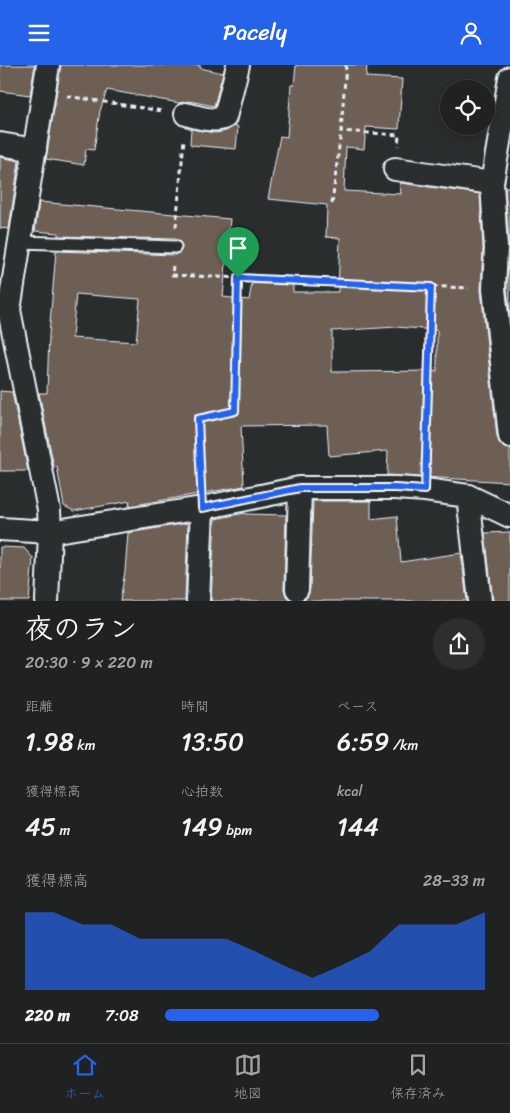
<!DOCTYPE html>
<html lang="ja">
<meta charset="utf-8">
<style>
body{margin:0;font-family:Sriracha,"Klee One",sans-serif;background:#2d2f2f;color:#f1f3f6;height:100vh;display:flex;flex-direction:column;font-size:19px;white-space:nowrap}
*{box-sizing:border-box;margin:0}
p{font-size:16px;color:#a2a4a5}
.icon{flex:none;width:28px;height:28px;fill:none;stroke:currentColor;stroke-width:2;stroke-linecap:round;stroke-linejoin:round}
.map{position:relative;height:536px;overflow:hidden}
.panel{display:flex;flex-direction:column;background:#202222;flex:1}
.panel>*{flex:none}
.tools{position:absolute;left:440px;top:15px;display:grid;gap:10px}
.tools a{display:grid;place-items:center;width:55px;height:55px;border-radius:50%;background:#202222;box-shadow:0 2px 12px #0003,0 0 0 1px #3d3f40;font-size:25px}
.pin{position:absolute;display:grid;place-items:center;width:42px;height:42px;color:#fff;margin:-51px -21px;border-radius:50% 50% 50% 0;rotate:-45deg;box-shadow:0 0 5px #0007}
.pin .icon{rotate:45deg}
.round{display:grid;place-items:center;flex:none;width:52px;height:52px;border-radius:26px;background:#2d2f2f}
.summary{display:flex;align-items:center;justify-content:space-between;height:85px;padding:0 25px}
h1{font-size:28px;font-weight:600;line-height:38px}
.figures{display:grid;grid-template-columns:repeat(3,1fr);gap:8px;height:85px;padding:5px 25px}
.figures div{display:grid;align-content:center}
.figures b{font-size:25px;font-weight:600}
.figures small{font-size:14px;font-weight:400}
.figures p{font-size:14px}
.chart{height:140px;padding:10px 25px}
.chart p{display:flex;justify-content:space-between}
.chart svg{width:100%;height:90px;margin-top:5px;fill:#2563eb;opacity:.7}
ul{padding:0 25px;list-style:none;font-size:16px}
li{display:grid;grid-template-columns:80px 60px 1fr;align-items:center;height:38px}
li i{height:12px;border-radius:6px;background:#2563eb}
header{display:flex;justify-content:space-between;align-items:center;height:65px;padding:0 25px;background:#2563eb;color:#fff;font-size:22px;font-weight:600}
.menu{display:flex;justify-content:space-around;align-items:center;height:70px;border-top:1px solid #3d3f40;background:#202222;font-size:14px;color:#a2a4a5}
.menu a{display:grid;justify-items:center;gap:2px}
.menu .active{color:#2563eb}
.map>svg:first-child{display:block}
.building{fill:#6e5e54;stroke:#e8f1f8;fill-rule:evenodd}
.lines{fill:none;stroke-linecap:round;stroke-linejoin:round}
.service-casing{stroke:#e8f1f8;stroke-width:15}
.minor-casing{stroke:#e8f1f8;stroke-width:26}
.path{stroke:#e8f1f8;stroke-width:3;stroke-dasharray:5 4;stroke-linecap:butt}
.service{stroke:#2a2d2e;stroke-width:11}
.minor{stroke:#2a2d2e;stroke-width:22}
.route-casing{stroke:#fff;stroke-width:10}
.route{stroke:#2563eb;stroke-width:6}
</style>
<header><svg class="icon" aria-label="menu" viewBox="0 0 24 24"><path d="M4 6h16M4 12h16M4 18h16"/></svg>Pacely<svg class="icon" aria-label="person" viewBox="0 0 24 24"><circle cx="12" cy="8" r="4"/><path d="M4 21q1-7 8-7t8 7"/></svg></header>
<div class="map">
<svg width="510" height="536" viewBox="0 0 510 536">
<rect width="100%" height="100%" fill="#2a2d2e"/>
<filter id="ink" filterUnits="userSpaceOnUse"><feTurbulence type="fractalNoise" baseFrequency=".02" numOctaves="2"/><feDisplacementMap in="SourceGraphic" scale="10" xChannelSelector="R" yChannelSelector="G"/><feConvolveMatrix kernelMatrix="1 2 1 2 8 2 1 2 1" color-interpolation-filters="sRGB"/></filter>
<g filter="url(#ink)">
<g class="building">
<path d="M 0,0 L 35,0 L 30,30 L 0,26 Z"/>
<path d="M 61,0 L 200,0 L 200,3 L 223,8 L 214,41 L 189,36 L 179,38 L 107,25 L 100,46 L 94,85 L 86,84 L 84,100 L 46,94 Z"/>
<path d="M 296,0 L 367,0 L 366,12 L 402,14 L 399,64 L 366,62 L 364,84 L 346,82 L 344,126 L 401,129 L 400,118 L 480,129 L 483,183 L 481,225 L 497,372 L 500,379 L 504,383 L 510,384 L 510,417 L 387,410 L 388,386 L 329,391 L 327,360 L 241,361 L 244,421 L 129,441 L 130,436 L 74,446 L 64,441 L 57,402 L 54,402 L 39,328 L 47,328 L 49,270 L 56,186 L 175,190 L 181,186 L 182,182 L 179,176 L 175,174 L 58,171 L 58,168 L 35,166 L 39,137 L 230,154 L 223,232 L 249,235 L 252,218 L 293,219 L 293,227 L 338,227 L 340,173 L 326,172 L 327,140 L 268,134 L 280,71 L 287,72 L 291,20 L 294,20 ZM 76,229 L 140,234 L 136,277 L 72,273 ZM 396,262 L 437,265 L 437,306 L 332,307 L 332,266 Z"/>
<path d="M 234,61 L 238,62 L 236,84 L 191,80 L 190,78 L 191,64 L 216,68 L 226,66 Z"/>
<path d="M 0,92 L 19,96 L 9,164 L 0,163 Z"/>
<path d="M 505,122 L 510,122 L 510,250 L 507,224 L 509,182 Z"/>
<path d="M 0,326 L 12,327 L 28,406 L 0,406 Z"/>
<path d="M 313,436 L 371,436 L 371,454 L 397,451 L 401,497 L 461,488 L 467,536 L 303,536 L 308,531 L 310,524 Z"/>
<path d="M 245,448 L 245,449 L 286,450 L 284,524 L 286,531 L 291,536 L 211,536 L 215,454 Z"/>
<path d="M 188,458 L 185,536 L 120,536 L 125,506 L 128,468 Z"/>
<path d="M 510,467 L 510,536 L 493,536 L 485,468 Z"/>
<path d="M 0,482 L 24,483 L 33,493 L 29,536 L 0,536 Z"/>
</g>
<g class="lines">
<g class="service-casing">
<path id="service" d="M 20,177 L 175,182"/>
</g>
<g class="minor-casing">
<g id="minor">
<path d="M 510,13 L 492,118 L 496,183 L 494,224 L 510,371"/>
<path d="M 186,49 C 197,52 215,58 225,52 L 238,0"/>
<path d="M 0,79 L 35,85"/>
<path d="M 395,104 L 492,118"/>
<path d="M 468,431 L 480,536"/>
<path d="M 0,464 L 50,467 L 202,443 L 300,423 L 395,423 L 425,425 L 468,431 L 510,451"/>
<path d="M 297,524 L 300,423"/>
<path d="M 47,536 L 50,467 L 49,445 L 9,245 L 48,0"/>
<path d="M 198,536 L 202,443"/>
</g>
</g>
<g class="path">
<path d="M 346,0 L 341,66 L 399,70 L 398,81"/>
<path d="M 67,31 L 162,46"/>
<path d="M 332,139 L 341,66"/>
<path d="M 176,162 L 184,74"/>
<path d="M 173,201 L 172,210 L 469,223"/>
<path d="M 426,401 L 431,222"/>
<path d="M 201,418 L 199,353 L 235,345 L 238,213"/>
</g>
<use href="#service" class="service"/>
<use href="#minor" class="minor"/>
</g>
</g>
<g class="lines" filter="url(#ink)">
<g class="route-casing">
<path id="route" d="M 238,213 L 431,222 L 425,425 L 396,423 L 300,423 L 202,443 L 198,354 L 235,346 Z"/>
</g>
<use href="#route" class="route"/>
</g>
</svg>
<div class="tools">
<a><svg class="icon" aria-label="locate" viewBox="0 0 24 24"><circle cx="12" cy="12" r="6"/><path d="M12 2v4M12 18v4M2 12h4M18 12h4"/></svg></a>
</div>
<div class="pin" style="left:238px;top:213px;background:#1e9e55"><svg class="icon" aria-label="arrive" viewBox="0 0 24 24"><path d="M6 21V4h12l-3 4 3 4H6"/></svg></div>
</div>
<section class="panel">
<div class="summary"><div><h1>夜のラン</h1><p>20:30 · 9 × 220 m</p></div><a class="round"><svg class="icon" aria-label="share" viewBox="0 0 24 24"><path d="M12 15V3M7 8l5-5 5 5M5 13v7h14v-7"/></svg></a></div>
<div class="figures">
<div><p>距離</p><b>1.98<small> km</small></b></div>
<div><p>時間</p><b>13:50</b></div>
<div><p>ペース</p><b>6:59<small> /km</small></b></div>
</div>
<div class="figures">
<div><p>獲得標高</p><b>45<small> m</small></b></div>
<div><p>心拍数</p><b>149<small> bpm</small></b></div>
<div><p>kcal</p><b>144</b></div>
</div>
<div class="chart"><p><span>獲得標高</span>28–33 m</p>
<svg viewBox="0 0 160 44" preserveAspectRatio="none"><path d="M0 44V6L10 6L20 12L30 12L40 19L50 19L60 19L70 19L80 25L90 32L100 38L110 32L120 25L130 12L140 12L150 12L160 6V44z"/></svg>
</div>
<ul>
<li><b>220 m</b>7:08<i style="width:67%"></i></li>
</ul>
</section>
<nav class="menu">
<a class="active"><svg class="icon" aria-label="home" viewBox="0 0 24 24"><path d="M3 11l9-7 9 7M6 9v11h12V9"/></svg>ホーム</a>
<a><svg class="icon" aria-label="map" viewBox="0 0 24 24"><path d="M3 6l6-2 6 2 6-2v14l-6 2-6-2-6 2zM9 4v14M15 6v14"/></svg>地図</a>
<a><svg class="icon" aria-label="saved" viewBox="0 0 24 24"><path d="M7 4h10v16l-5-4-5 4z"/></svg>保存済み</a>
</nav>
